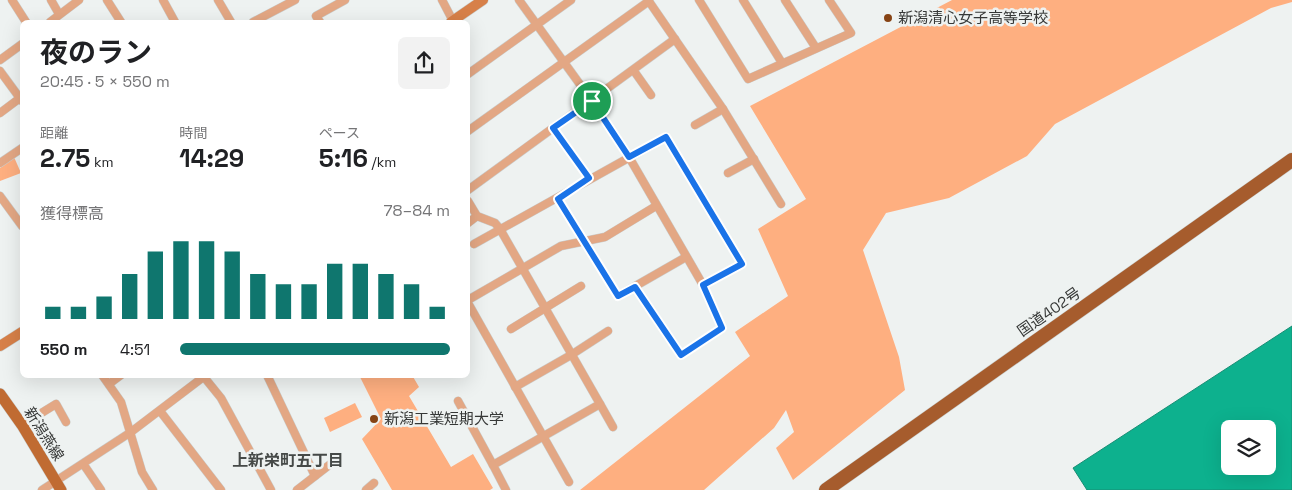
<!DOCTYPE html>
<html lang="ja">
<meta charset="utf-8">
<style>
body{margin:0;font-family:"Space Grotesk","Noto Sans JP",sans-serif;background:#f2f2f2;color:#202124;height:100vh;display:flex;flex-direction:column;font-size:19px;white-space:nowrap}
*{box-sizing:border-box;margin:0}
p{font-size:16px;color:#757577}
.icon{flex:none;width:28px;height:28px;fill:none;stroke:currentColor;stroke-width:2;stroke-linecap:round;stroke-linejoin:round}
.map{position:relative;flex:1;overflow:hidden}
.side{position:absolute;left:20px;top:20px;width:450px;height:358px;display:flex;flex-direction:column;background:#fff;border-radius:8px;box-shadow:0 5px 20px #0002}
.side>*{flex:none}
.buttons{position:absolute;left:1221px;top:420px;display:grid;gap:10px}
.buttons a{display:grid;place-items:center;width:55px;height:55px;border-radius:8px;background:#fff;box-shadow:0 5px 20px #0002;font-size:25px}
.pin{position:absolute;display:grid;place-items:center;width:42px;height:42px;color:#fff;margin:-21px;border:2px solid #fff;border-radius:50%;box-shadow:0 1px 5px #0007}
.round{display:grid;place-items:center;flex:none;width:52px;height:52px;border-radius:8px;background:#f2f2f2}
.head{display:flex;align-items:center;justify-content:space-between;height:85px;padding:0 20px}
h1{font-size:28px;font-weight:700;line-height:38px}
.stats{display:grid;grid-template-columns:repeat(3,1fr);gap:8px;height:85px;padding:5px 20px}
.stats div{display:grid;align-content:center}
.stats b{font-size:25px;font-weight:700}
.stats small{font-size:14px;font-weight:400}
.stats p{font-size:14px}
.chart{height:140px;padding:10px 20px}
.chart p{display:flex;justify-content:space-between}
.chart svg{width:100%;height:90px;margin-top:5px;stroke:#0f766e;stroke-width:6}
ul{padding:0 20px;list-style:none;font-size:16px}
li{display:grid;grid-template-columns:80px 60px 1fr;align-items:center;height:38px}
li i{height:12px;border-radius:6px;background:#0f766e}
.map>svg:first-child{display:block}
.green{fill:#feaf80}
.water{fill:#0db18e;stroke:#198d74;fill-rule:evenodd}
.lines{fill:none;stroke-linecap:round;stroke-linejoin:round}
.street-casing{stroke:#c9cdcc;stroke-width:9}
.secondary-casing{stroke:#c9cdcc;stroke-width:11}
.primary-casing{stroke:#c9cdcc;stroke-width:12}
.highway-casing{stroke:#c9cdcc;stroke-width:15}
.street{stroke:#e3a784;stroke-width:8}
.secondary{stroke:#d78049;stroke-width:10}
.primary{stroke:#c06b32;stroke-width:11}
.highway{stroke:#a65c2d;stroke-width:14}
.route-casing{stroke:#fff;stroke-width:10}
.route{stroke:#1a73e8;stroke-width:6}
.poi-dot{fill:#864314;stroke:#eef2f1;stroke-width:2}
.labels{text-anchor:middle;stroke-width:5;stroke-linejoin:round;paint-order:stroke}
.poi-label{font-size:15px;fill:#363837;stroke:#eef2f1;text-anchor:start}
.street-label{font-size:15px;fill:#363837;stroke:#eef2f1}
.neighbourhood-label{font-size:16px;font-weight:bold;fill:#454947;stroke:#eef2f1}
</style>
<div class="map">
<svg width="1292" height="490" viewBox="0 0 1292 490">
<rect width="100%" height="100%" fill="#eef2f1"/>
<g class="green">
<path d="M 952,0 L 1292,0 L 1292,2 L 1271,8 L 1055,124 L 1027,156 L 949,198 L 886,213 L 863,250 L 899,357 L 905,390 L 793,480 L 776,448 L 794,432 L 786,410 L 774,428 L 704,490 L 580,490 L 750,356 L 735,332 L 788,296 L 758,229 L 806,199 L 750,106 Z"/>
<path d="M 14,157 L 21,173 L 0,181 L 0,168 Z"/>
<path d="M 359,375 L 412,375 L 419,387 L 409,396 L 451,467 L 473,454 L 493,488 L 490,490 L 392,490 L 362,439 L 381,419 Z"/>
<path d="M 355,403 L 362,417 L 330,432 L 324,418 Z"/>
</g>
<path class="water" d="M 1292,326 L 1292,490 L 1087,490 L 1073,468 ZM 1230,429 L 1268,429 L 1268,466 L 1230,466 Z"/>
<g class="lines">
<g class="street-casing">
<g id="street">
<path d="M 12,0 L 26,22"/>
<path d="M 51,0 L 59,14"/>
<path d="M 107,0 L 121,22"/>
<path d="M 163,0 L 175,22"/>
<path d="M 218,0 L 231,22"/>
<path d="M 442,0 L 453,21"/>
<path d="M 519,0 L 592,101 L 629,157 L 703,285 L 722,328 L 681,355 L 635,287"/>
<path d="M 648,0 L 723,109 L 781,204"/>
<path d="M 699,0 L 748,79 L 851,33 L 829,0"/>
<path d="M 743,0 L 782,63"/>
<path d="M 785,0 L 816,48"/>
<path d="M 50,22 L 79,0"/>
<path d="M 253,22 L 295,0"/>
<path d="M 320,22 L 316,16 L 345,0"/>
<path d="M 0,60 L 22,44"/>
<path d="M 0,71 L 22,101"/>
<path d="M 634,71 L 651,95"/>
<path d="M 468,74 L 571,0"/>
<path d="M 0,113 L 20,98"/>
<path d="M 695,125 L 723,109"/>
<path d="M 553,128 L 589,178"/>
<path d="M 468,131 L 649,1"/>
<path d="M 0,163 L 22,148"/>
<path d="M 728,173 L 754,159"/>
<path d="M 468,190 L 675,39"/>
<path d="M 0,196 L 22,226"/>
<path d="M 558,199 L 618,296 L 686,257"/>
<path d="M 468,223 L 477,216"/>
<path d="M 474,244 L 666,137 L 742,264 L 703,285"/>
<path d="M 468,300 L 561,246 L 605,237 L 656,206"/>
<path d="M 468,303 L 569,482"/>
<path d="M 511,329 L 581,286"/>
<path d="M 102,375 L 121,402 L 142,472 L 153,490"/>
<path d="M 267,375 L 315,476"/>
<path d="M 204,377 L 221,398 L 271,490"/>
<path d="M 109,384 L 121,375"/>
<path d="M 515,387 L 571,355 L 608,331"/>
<path d="M 458,401 L 493,465 L 600,404 L 500,229 L 495,223 L 477,216 L 468,201"/>
<path d="M 600,404 L 613,427"/>
<path d="M 160,411 L 221,490"/>
<path d="M 22,425 L 56,404 L 66,422"/>
<path d="M 84,465 L 101,490"/>
<path d="M 493,465 L 506,490"/>
<path d="M 42,490 L 131,432 L 206,375"/>
<path d="M 297,490 L 337,459"/>
<path d="M 366,490 L 374,483"/>
</g>
</g>
<g class="secondary-casing">
<g id="secondary">
<path d="M 451,22 L 483,0"/>
<path d="M 0,346 L 22,332"/>
</g>
</g>
<g class="primary-casing">
<path id="primary" d="M 0,394 L 22,425 L 61,490"/>
</g>
<g class="highway-casing">
<path id="highway" d="M 826,490 L 1292,160"/>
</g>
<use href="#street" class="street"/>
<use href="#secondary" class="secondary"/>
<use href="#primary" class="primary"/>
<use href="#highway" class="highway"/>
</g>
<g class="lines">
<g class="route-casing">
<path id="route" d="M 592,101 L 629,157 L 666,137 L 742,264 L 703,285 L 722,328 L 681,355 L 635,287 L 618,296 L 558,199 L 589,178 L 553,128 Z"/>
</g>
<use href="#route" class="route"/>
</g>
<g class="poi-dot">
<circle cx="888" cy="18" r="5"/>
<circle cx="374" cy="419" r="5"/>
</g>
<g class="labels">
<g class="poi-label">
<text x="898" y="23">新潟清心女子高等学校</text>
<text x="384" y="424">新潟工業短期大学</text>
</g>
<g class="street-label">
<text transform="translate(1049 312) rotate(-35)" y="5">国道402号</text>
<text transform="translate(44 434) rotate(58)" y="5">新潟燕線</text>
</g>
<g class="neighbourhood-label">
<text x="288" y="466">上新栄町五丁目</text>
</g>
</g>
</svg>
<div class="buttons">
<a><svg class="icon" aria-label="layers" viewBox="0 0 24 24"><path d="M12 4l9 5-9 5-9-5zM3 14l9 5 9-5"/></svg></a>
</div>
<div class="pin" style="left:592px;top:101px;background:#1e9e55"><svg class="icon" aria-label="arrive" viewBox="0 0 24 24"><path d="M6 21V4h12l-3 4 3 4H6"/></svg></div>
<section class="side">
<div class="head"><div><h1>夜のラン</h1><p>20:45 · 5 × 550 m</p></div><a class="round"><svg class="icon" aria-label="share" viewBox="0 0 24 24"><path d="M12 15V3M7 8l5-5 5 5M5 13v7h14v-7"/></svg></a></div>
<div class="stats">
<div><p>距離</p><b>2.75<small> km</small></b></div>
<div><p>時間</p><b>14:29</b></div>
<div><p>ペース</p><b>5:16<small> /km</small></b></div>
</div>
<div class="chart"><p><span>獲得標高</span>78–84 m</p>
<svg viewBox="0 0 160 44" preserveAspectRatio="none"><path d="M5 44V38M15 44V38M25 44V33M35 44V22M45 44V11M55 44V6M65 44V6M75 44V11M85 44V22M95 44V27M105 44V27M115 44V17M125 44V17M135 44V22M145 44V27M155 44V38"/></svg>
</div>
<ul>
<li><b>550 m</b>4:51<i style="width:100%"></i></li>
</ul>
</section>
</div>
